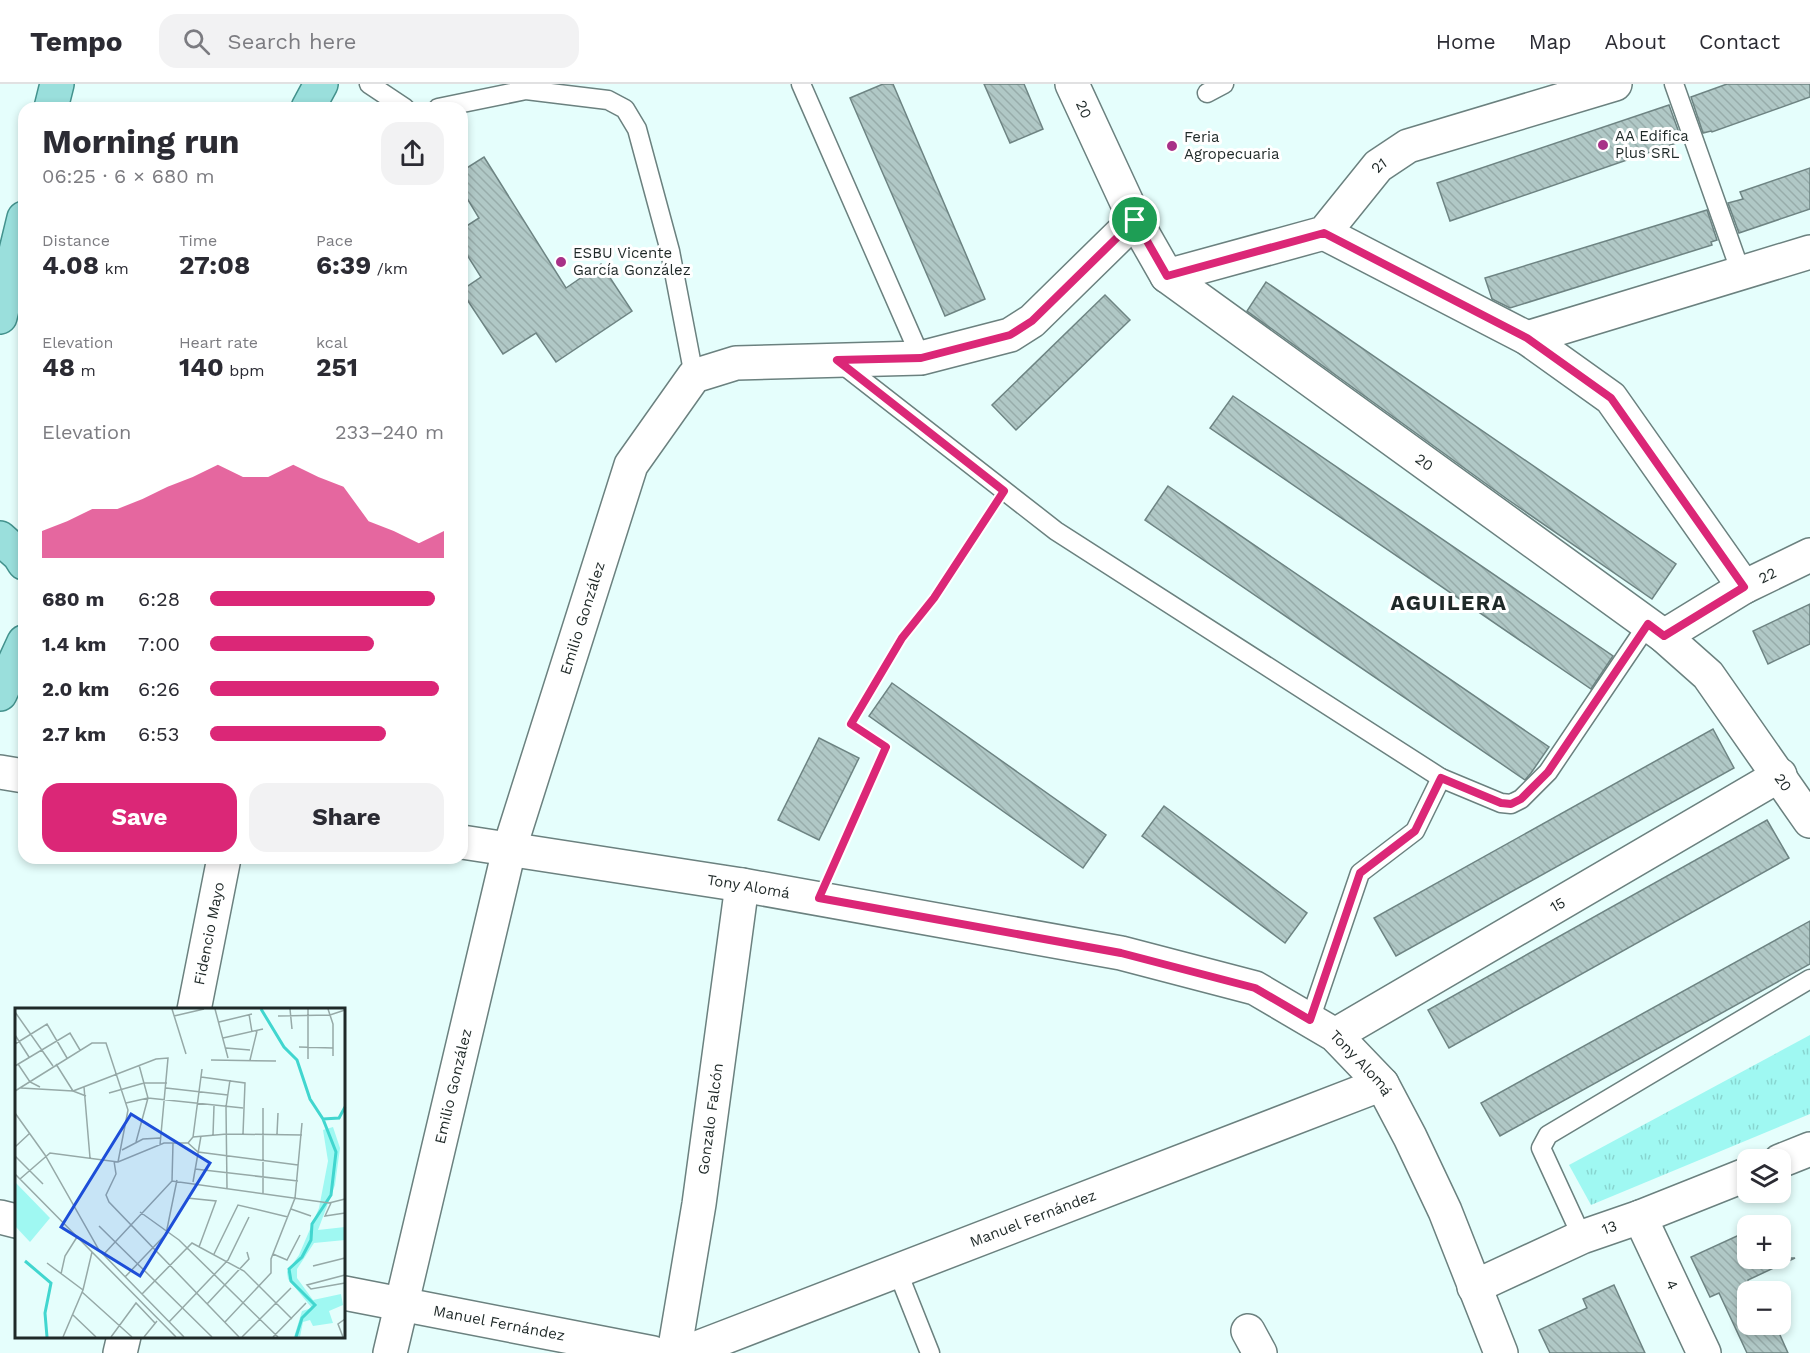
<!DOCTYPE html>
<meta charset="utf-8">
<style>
body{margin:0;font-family:"Work Sans",sans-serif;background:#f2f2f3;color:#2b2b33;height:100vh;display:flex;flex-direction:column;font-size:22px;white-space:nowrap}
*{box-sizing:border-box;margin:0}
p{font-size:20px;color:#7c7c81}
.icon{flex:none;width:33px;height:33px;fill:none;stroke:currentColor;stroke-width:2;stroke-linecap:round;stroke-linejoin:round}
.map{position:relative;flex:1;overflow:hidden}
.panel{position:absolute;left:18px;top:18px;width:450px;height:762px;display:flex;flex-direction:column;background:#fff;border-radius:18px;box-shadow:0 3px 9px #0003}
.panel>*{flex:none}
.controls{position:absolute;left:1737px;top:1065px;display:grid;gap:12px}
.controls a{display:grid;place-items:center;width:54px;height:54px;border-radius:12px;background:#fff;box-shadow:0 3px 9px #0003;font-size:30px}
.pin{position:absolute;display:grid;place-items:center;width:51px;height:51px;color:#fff;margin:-26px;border:3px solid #fff;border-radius:50%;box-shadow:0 2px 6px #0007}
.round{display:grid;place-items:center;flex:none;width:63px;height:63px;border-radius:18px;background:#f2f2f3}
.overview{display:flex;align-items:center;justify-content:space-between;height:102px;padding:0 24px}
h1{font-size:33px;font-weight:700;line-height:45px}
.figures{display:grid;grid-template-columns:repeat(3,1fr);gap:9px;height:102px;padding:6px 24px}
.figures div{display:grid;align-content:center}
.figures b{font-size:26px;font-weight:700}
.figures small{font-size:16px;font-weight:400}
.figures p{font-size:16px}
.chart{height:168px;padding:12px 24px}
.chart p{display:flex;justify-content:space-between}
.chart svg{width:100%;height:108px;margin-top:6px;fill:#db2777;opacity:.7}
.primary-button{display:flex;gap:12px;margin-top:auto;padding:12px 24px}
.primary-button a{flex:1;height:69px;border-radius:18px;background:#db2777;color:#fff;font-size:24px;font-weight:700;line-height:69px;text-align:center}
.primary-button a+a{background:#f2f2f3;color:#2b2b33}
ul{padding:0 24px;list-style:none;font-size:20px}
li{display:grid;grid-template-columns:96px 72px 1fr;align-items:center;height:45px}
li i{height:15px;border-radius:8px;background:#db2777}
header{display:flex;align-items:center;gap:36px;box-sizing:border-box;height:84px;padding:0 30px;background:#fff;border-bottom:2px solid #e1e1e2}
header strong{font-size:28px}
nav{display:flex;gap:33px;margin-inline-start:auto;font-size:21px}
.search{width:420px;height:54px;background:#f2f2f3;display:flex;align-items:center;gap:15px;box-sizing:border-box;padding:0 21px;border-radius:18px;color:#7c7c81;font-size:22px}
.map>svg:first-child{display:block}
.grass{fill:url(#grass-tufts)}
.building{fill:url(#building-back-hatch);stroke:#6e8483;stroke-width:1.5}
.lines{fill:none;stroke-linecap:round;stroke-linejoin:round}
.service-casing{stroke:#6b817f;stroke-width:21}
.minor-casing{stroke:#6b817f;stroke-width:36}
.tertiary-casing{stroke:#6b817f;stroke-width:36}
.primary-casing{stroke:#43928d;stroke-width:36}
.path{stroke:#7b8b8a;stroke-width:4;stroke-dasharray:6 3;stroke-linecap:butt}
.service{stroke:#fff;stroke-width:18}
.minor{stroke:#fff;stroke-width:33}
.tertiary{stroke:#fff;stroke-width:33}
.primary{stroke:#9adfdc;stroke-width:33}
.route-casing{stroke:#fff;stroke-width:12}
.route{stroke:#db2777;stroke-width:8}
.poi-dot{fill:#a83188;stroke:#fff;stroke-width:2}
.labels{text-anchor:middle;stroke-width:6;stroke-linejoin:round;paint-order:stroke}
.street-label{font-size:15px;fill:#1f2928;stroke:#fff}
.poi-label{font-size:15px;fill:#1f2928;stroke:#fff;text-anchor:start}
.district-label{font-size:21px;font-weight:bold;letter-spacing:1.5px;fill:#1f2928;stroke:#fff}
.inset-river{fill:none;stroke:#41d6cf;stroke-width:3}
.inset-road{fill:none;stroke:#96a9a7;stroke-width:1.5}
.view{fill:#1d4ed8;fill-opacity:0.15;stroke:#1d4ed8;stroke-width:3}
.inset-edge{fill:none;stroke:#1f2928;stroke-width:3}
</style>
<header>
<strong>Tempo</strong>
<div class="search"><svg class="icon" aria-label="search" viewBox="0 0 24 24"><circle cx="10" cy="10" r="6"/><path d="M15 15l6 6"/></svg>Search here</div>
<nav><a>Home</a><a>Map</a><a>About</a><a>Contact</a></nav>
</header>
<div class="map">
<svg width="1810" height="1269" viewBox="0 0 1810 1269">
<defs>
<pattern id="grass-tufts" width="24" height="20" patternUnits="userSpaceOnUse" patternTransform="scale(1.5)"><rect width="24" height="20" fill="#9ff8f2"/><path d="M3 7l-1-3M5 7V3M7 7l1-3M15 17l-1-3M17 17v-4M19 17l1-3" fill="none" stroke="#88d5d0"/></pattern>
<pattern id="building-back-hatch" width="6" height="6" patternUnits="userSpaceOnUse" patternTransform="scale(1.5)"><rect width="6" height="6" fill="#b0c8c6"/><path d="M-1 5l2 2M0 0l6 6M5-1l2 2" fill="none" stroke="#97acaa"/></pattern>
</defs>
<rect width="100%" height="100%" fill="#e5fefc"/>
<path class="grass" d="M 1810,951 L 1810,1030 L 1591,1121 L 1569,1081 Z"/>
<g class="building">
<path d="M 883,0 L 893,0 L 985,215 L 945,232 L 850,14 Z"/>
<path d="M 984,0 L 1024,0 L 1043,45 L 1010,59 Z"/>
<path d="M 1727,0 L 1810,0 L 1810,13 L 1712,48 L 1711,47 L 1703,49 L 1691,13 Z"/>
<path d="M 1669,21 L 1682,57 L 1450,137 L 1437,99 Z"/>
<path d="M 484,73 L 566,204 L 601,180 L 632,227 L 556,278 L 536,249 L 503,270 L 462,208 L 462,206 L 481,193 L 462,163 L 462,145 L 479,134 L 462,106 L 462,87 Z"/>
<path d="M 1810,84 L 1810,125 L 1739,149 L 1728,119 L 1743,115 L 1740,108 Z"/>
<path d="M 1707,126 L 1717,156 L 1711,158 L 1712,161 L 1510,224 L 1492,215 L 1485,194 Z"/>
<path d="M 1266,198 L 1676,480 L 1652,515 L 1507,415 L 1247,227 Z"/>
<path d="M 1105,211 L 1130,236 L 1016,346 L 992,321 Z"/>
<path d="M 1233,312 L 1613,572 L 1591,605 L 1210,344 Z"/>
<path d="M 1168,402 L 1549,663 L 1531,689 L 1525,696 L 1145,436 Z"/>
<path d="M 1810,520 L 1810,560 L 1768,580 L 1753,547 Z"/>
<path d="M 892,599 L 1106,751 L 1083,784 L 869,632 Z"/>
<path d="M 1713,645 L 1734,684 L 1396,872 L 1374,834 Z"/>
<path d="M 819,654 L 859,674 L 819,756 L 778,736 Z"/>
<path d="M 1164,722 L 1307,829 L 1285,859 L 1142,752 Z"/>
<path d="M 1767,736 L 1789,774 L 1449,964 L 1428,926 Z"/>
<path d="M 1810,837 L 1810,880 L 1500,1052 L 1481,1019 Z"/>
<path d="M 1748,1147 L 1748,1174 L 1795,1174 L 1748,1196 L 1748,1240 L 1775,1240 L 1788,1269 L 1747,1269 L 1719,1209 L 1710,1213 L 1691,1173 Z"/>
<path d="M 1614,1201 L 1645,1269 L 1550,1269 L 1539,1246 L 1587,1224 L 1583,1215 Z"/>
</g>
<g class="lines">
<g class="service-casing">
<g id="service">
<path d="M 369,0 L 405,24"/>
<path d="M 801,0 L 921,274"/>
<path d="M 1674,0 L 1741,189"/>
<path d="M 1207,9 L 1224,0"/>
<path d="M 438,24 L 526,6 L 608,16 L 625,25 L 637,45 L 670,167 L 694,292"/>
<path d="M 838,277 L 1056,447 L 1441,694 L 1501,719 L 1511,720 L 1521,715 L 1548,688 L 1648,540"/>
<path d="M 1310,936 L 1360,789 L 1415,747 L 1441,694"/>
<path d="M 1582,1153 L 1541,1064 L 1548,1051 L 1810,895"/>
<path d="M 897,1186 L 930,1269"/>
</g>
</g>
<g class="minor-casing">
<g id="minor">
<path id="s1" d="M 1072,0 L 1135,136 L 1167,192 L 1664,552 L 1708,591 L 1810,737"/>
<path d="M 1324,149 L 1527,254 L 1611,314 L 1744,503"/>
<path id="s2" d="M 1167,192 L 1324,149 L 1378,82 L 1408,62 L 1615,0"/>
<path d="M 1527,254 L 1810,168"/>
<path id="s3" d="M 1664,552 L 1744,503 L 1810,471"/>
<path id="s4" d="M 194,926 L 224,774"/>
<path id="s5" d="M 1335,951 L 1780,691"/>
<path d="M 1780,1077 L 1810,1065"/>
<path d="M 0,1133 L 16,1137"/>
<path id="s6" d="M 1640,1133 L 1704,1269"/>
<path id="s7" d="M 1474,1203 L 1582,1153 L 1640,1133 L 1748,1090"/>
<path id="s8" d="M 344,1209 L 653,1269"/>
<path d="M 1248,1247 L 1260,1269"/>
<path d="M 120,1269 L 124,1252"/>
<path id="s9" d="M 390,1269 L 509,766 L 631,381 L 694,292 L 736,279 L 921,274 L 1010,251 L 1032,237 L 1135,136"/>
<path id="s10" d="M 674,1269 L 699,1120 L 742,801"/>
<path id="s11" d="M 684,1269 L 1382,1000"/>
</g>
</g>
<g class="tertiary-casing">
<g id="tertiary">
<path d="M 0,688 L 24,692"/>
<path id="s12" d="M 462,758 L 742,801 L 1121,869 L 1255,904 L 1335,951 L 1382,1000 L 1410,1053 L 1445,1127 L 1501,1269"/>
</g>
</g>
<g class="primary-casing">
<g id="primary">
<path d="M 51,24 L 57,0"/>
<path d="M 308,24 L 321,0"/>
<path d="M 0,233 L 24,134"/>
<path d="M 0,454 L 19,471 L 24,479"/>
<path d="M 0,610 L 24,558"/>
</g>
</g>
<path class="path" d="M 832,786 L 886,663 L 851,640 L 902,554 L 934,514 L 992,425"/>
<use href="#service" class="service"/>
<use href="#minor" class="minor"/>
<use href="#tertiary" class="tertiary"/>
<use href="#primary" class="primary"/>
</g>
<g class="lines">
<g class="route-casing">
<path id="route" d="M 1135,136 L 1167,192 L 1324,149 L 1527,254 L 1611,314 L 1744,503 L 1664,552 L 1648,540 L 1548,688 L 1521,715 L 1511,720 L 1501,719 L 1441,694 L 1415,747 L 1360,789 L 1310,936 L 1255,904 L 1121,869 L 819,814 L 886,663 L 851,640 L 902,554 L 934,514 L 1004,407 L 837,276 L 921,274 L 1010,251 L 1032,237 Z"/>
</g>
<use href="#route" class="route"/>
</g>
<g class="poi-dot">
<circle cx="1603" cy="61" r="6"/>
<circle cx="1172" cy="62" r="6"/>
<circle cx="561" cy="178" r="6"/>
</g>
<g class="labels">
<g class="street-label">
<text dy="5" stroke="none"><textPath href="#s1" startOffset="28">20</textPath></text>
<text dy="5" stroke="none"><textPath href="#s2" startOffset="250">21</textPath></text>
<text dy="5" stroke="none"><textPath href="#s1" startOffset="532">20</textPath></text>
<text dy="5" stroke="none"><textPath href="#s3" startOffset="120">22</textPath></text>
<text dy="5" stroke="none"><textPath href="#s9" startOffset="760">Emilio González</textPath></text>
<text dy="5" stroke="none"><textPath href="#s1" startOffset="1018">20</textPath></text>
<text dy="5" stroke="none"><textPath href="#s12" startOffset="290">Tony Alomá</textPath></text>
<text dy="5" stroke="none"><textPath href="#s5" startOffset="258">15</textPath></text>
<text dy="5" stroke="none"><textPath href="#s4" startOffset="78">Fidencio Mayo</textPath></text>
<text dy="5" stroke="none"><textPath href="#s12" startOffset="938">Tony Alomá</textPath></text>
<text dy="5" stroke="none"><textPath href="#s9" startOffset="274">Emilio González</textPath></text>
<text dy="5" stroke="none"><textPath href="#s10" startOffset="237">Gonzalo Falcón</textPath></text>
<text dy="5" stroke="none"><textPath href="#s11" startOffset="374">Manuel Fernández</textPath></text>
<text dy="5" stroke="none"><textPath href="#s7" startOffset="148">13</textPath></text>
<text dy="5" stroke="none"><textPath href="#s6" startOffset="75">4</textPath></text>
<text dy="5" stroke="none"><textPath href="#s8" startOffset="158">Manuel Fernández</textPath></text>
</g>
<g class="poi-label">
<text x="1615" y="57">AA Edifica<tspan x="1615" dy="17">Plus SRL</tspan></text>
<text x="1184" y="58">Feria<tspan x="1184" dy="17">Agropecuaria</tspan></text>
<text x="573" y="174">ESBU Vicente<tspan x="573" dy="17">García González</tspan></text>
</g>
<g class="district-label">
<text x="1449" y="526">AGUILERA</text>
</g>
</g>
<g transform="translate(15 924)">
<rect width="330" height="330" fill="#e5fefc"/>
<path d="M 318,119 L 325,140 L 320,177 L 303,222 L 330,219 L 330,232 L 299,235 L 282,261 L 282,270 L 298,292 L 326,286 L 328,297 L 314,303 L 318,315 L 298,318 L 295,312 L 288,314 L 285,329 L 279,329 L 287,303 L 297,300 L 273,271 L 272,264 L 284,247 L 304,200 L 313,153 L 308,122 Z" fill="#9ff8f2"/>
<path d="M 0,174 L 35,210 L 15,234 L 0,218 Z" fill="#9ff8f2"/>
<path class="inset-river" d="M 246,1 L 269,39 L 282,52 L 295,91 L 308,111 L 324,110 L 330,99M 10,253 L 36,275 L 30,305 L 32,329M 281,329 L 287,310 L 300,297 L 276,273 L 274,261 L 287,249 L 296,232 L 297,216 L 316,187 L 321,144 L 308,111"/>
<path class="inset-road" d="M 157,1 L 171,46M 200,1 L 213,50M 275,1 L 277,21M 293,1 L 293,51M 313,1 L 318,16 L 318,48M 0,4 L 38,58M 234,6 L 237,24M 159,8 L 189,1M 263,8 L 315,7 L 330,2M 204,14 L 237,6M 0,27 L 14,49M 208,30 L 248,21M 0,36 L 32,16 L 52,50M 284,39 L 318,40M 211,40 L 235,42M 196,52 L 261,53M 235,52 L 242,23M 3,56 L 15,74 L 25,79M 41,56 L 58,83 L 141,51 L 153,50 L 145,137M 0,58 L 55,25 L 65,42M 186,69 L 230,75 L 228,126M 69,79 L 75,150M 6,80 L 58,83 L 71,88M 151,80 L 213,87M 0,83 L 77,35 L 91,35 L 113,102 L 103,154M 94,85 L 129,75 L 152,75M 111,95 L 133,90 L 228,100M 248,100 L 248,186M 0,105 L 30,147 L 84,242 L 169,329M 262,126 L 263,105M 198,127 L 199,98M 178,129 L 187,61M 121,134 L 133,90 L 124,57M 173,135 L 178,129 L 212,126 L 287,127M 173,135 L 183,144 L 283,157M 0,139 L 15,125M 107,142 L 128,131 L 145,130M 0,148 L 28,176M 99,153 L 101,166 L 91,187 L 94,194 L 224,329M 180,161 L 283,173M 0,166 L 161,329M 5,171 L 35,145 L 103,154 L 149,135 L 173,135M 157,173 L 158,135M 178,174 L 186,128M 212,180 L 211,99 L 215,72M 172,190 L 201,193 L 184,239M 316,195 L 310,208 L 330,205M 276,201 L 296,208M 125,204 L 164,232 L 263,329M 84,218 L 197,329M 199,246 L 223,197 L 273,209M 258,246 L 272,252 L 285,227M 88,247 L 157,173 L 314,195 L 330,191M 32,255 L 68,282M 298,258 L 330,250M 46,266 L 50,248 L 62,229M 330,267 L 292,277 L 296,281 L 330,275M 110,269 L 151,226 L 162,172M 67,284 L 117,329M 127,286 L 177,235 L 229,263 L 277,311M 192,296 L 234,251 L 232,244M 58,307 L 81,329M 154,314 L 213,252 L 234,209M 210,314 L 256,265 L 256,251 L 280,190 L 287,115M 48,329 L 68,282 L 77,244M 96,329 L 121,295 L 140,315M 129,329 L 142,313M 227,329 L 276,280M 258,329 L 291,295M 328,329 L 323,316 L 330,311"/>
<path class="view" d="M 116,106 L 195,155 L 125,268 L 46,219 Z"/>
<rect width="330" height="330" class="inset-edge"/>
</g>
</svg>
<div class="controls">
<a><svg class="icon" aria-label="layers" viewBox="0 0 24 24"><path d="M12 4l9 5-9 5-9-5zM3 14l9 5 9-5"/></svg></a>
<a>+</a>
<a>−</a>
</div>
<div class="pin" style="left:1135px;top:136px;background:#1e9e55"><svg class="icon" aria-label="arrive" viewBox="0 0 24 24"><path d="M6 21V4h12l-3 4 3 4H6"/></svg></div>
<section class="panel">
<div class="overview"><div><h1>Morning run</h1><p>06:25 · 6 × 680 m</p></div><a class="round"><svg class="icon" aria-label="share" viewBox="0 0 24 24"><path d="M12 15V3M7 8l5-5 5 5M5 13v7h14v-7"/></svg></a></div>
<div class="figures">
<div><p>Distance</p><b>4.08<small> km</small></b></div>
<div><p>Time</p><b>27:08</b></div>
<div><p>Pace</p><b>6:39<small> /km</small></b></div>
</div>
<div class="figures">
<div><p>Elevation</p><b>48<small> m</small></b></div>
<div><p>Heart rate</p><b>140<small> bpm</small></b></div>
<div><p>kcal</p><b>251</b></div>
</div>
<div class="chart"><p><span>Elevation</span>233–240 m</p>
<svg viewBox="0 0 160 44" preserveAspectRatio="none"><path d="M0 44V33L10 29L20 24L30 24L40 20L50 15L60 11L70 6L80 11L90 11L100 6L110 11L120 15L130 29L140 33L150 38L160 33V44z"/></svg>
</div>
<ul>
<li><b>680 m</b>6:28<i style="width:96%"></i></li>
<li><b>1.4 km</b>7:00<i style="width:70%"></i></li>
<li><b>2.0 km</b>6:26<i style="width:98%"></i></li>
<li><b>2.7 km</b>6:53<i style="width:75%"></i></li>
</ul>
<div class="primary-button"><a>Save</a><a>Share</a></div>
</section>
</div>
